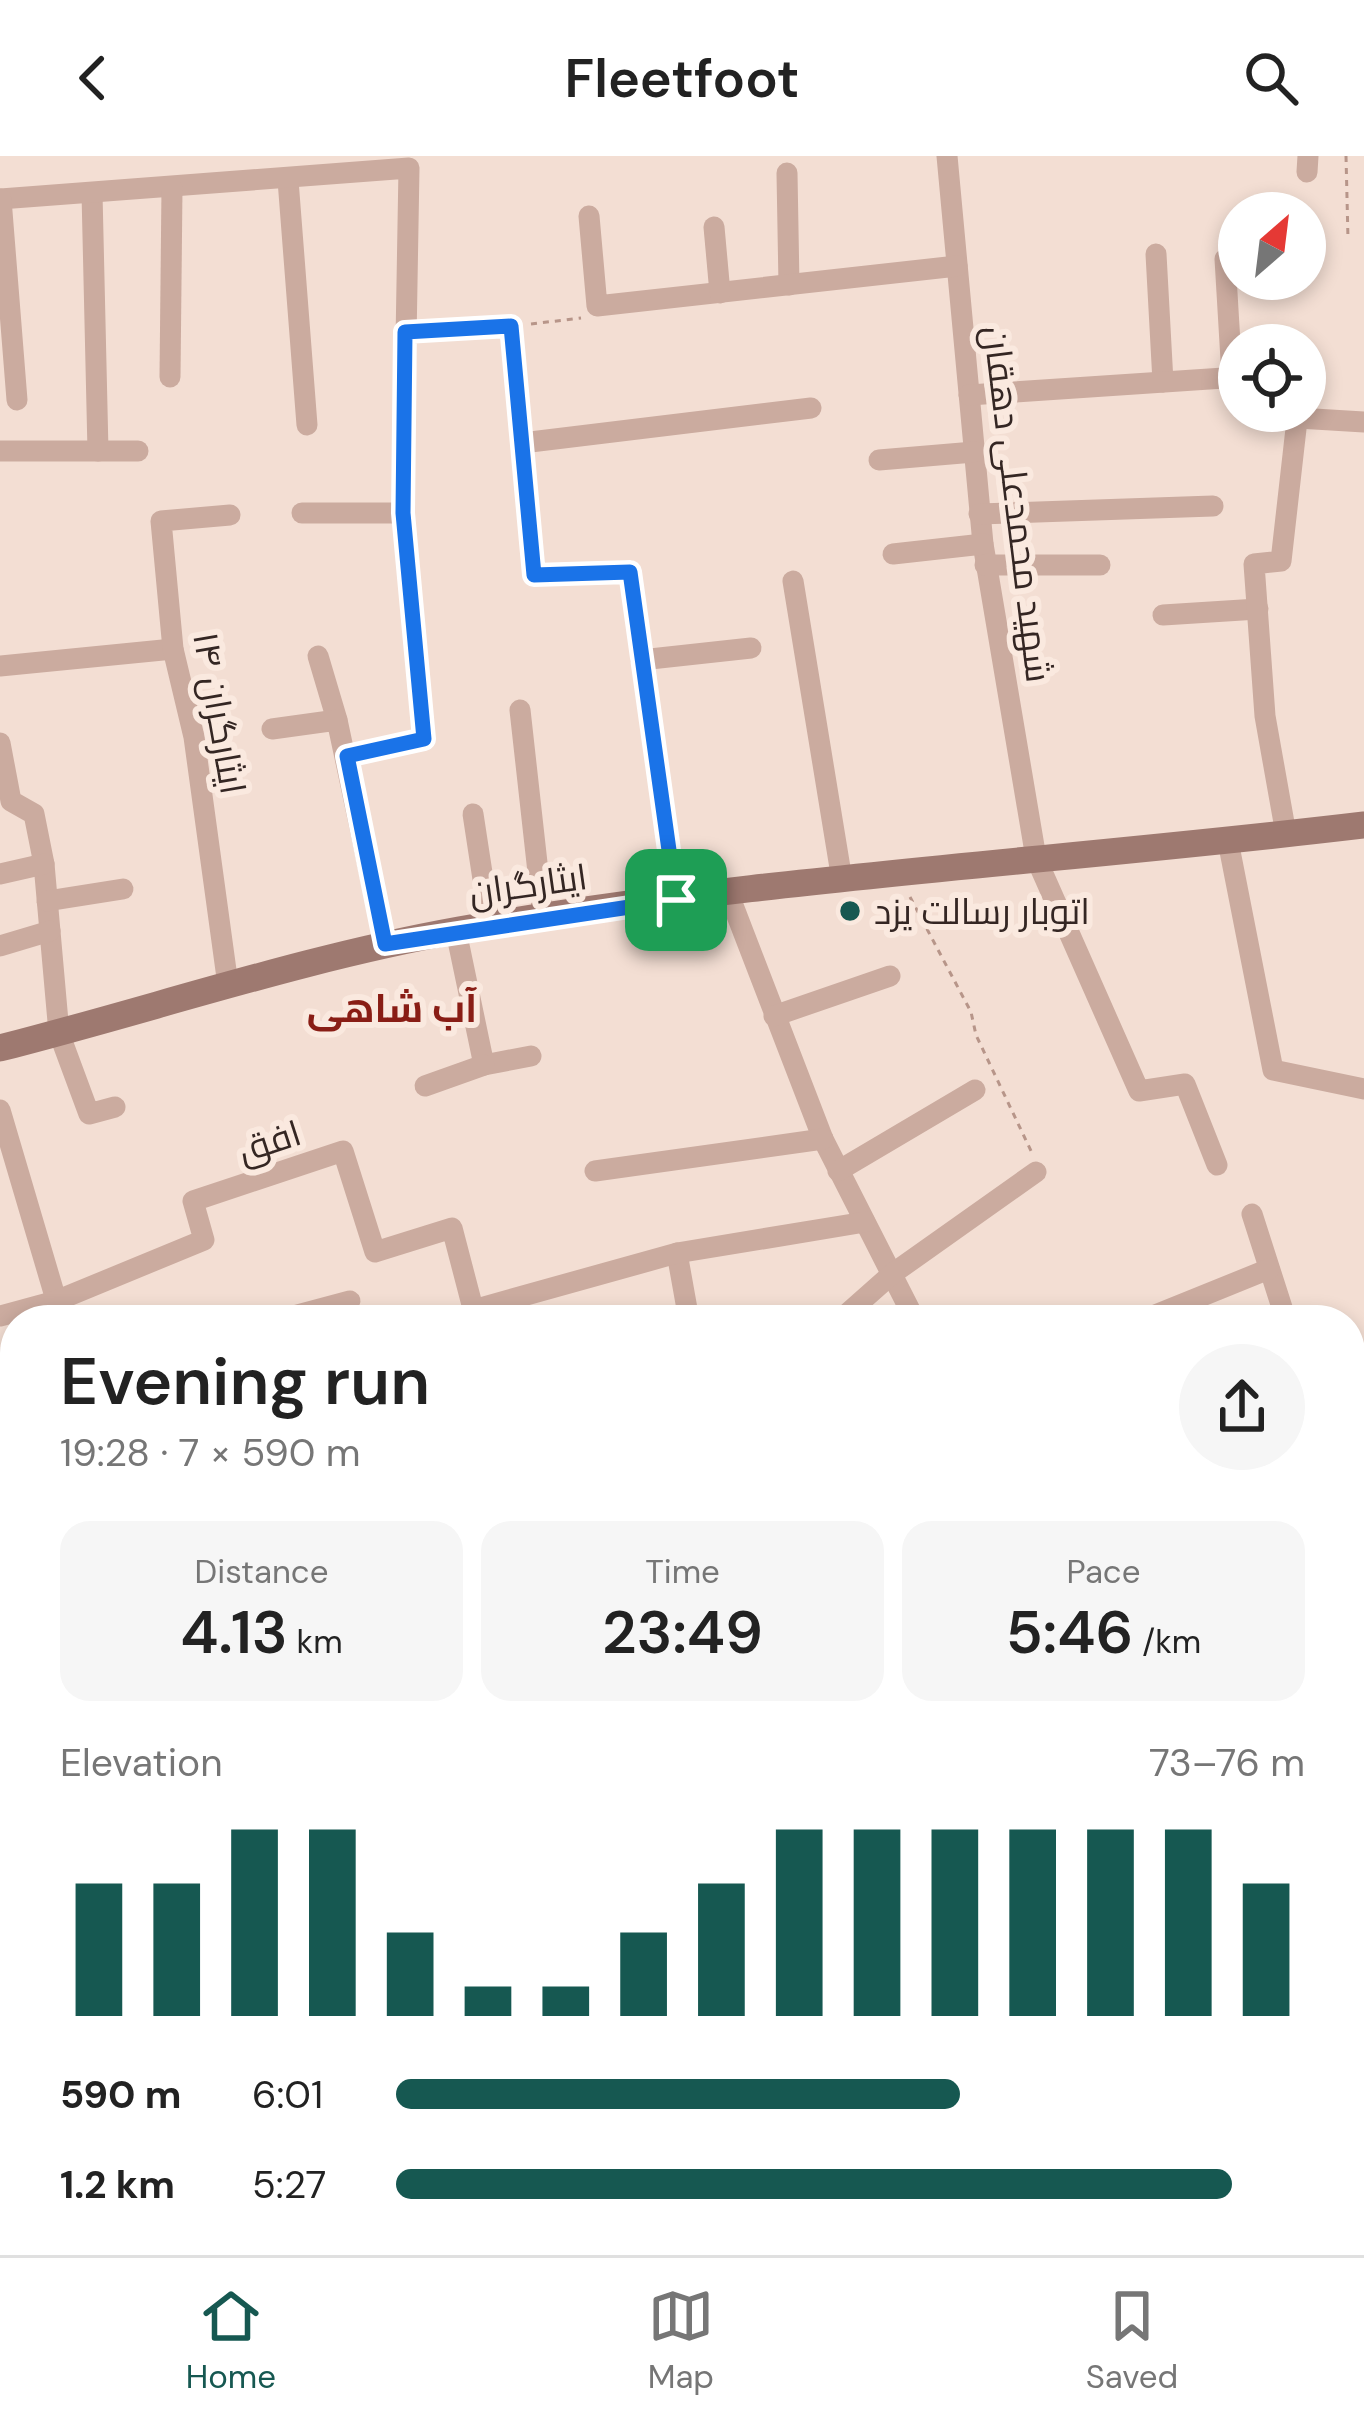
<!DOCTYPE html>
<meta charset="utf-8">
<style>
body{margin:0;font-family:"DM Sans",Cairo,sans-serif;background:#f6f6f6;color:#222;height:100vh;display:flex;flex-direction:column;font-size:45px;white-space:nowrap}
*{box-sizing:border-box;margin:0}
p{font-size:39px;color:#767676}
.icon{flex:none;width:66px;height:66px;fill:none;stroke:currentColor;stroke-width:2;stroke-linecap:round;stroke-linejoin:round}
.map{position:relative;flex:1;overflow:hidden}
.details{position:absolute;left:0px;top:1149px;width:1365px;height:951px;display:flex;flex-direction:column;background:#fff;border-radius:48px 48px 0 0;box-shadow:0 6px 18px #0003}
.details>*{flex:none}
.needle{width:78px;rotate:28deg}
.fabs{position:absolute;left:1218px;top:36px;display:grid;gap:24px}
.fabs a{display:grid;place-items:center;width:108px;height:108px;border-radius:50%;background:#fff;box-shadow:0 6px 18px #0003;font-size:60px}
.pin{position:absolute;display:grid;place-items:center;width:102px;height:102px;color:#fff;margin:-51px;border-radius:24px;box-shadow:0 6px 18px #0006}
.round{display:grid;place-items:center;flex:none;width:126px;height:126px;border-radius:63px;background:#f6f6f6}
.head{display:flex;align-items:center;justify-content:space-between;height:204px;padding:0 60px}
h1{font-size:66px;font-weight:600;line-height:90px}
.metrics{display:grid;grid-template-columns:repeat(3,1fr);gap:18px;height:204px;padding:12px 60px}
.metrics div{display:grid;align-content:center;border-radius:30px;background:#f6f6f6;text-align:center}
.metrics b{font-size:60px;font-weight:600}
.metrics small{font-size:33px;font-weight:400}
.metrics p{font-size:33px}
.chart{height:336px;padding:24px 60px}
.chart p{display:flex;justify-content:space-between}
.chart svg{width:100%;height:216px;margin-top:12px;stroke:#165851;stroke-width:6}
ul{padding:0 60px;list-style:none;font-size:39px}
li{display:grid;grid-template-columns:192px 144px 1fr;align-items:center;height:90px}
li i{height:30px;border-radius:15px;background:#165851}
header{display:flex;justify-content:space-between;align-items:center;height:156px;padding:0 60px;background:#fff;font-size:54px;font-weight:600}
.dock{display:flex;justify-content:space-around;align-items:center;height:168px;border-top:3px solid #e0e0e0;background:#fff;font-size:33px;color:#767676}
.dock a{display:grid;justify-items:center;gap:6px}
.dock .on{color:#165851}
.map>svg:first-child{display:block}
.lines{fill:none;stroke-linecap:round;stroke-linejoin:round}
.path{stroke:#b79589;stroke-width:3;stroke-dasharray:6 6;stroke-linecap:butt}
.minor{stroke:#cbab9f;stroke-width:21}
.secondary{stroke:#9e7970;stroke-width:27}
.route-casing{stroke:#fff;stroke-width:24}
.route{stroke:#1a73e8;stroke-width:15}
.poi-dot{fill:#165851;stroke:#fae9df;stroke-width:4.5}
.labels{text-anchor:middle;stroke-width:12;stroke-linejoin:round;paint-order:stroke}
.street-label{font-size:36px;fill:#342623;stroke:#fae9df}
.poi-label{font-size:36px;fill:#342623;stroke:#fae9df;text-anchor:start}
.neighbourhood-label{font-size:39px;font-weight:bold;fill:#891d15;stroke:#fae9df}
</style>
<header><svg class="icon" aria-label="back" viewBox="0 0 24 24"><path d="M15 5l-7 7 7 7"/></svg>Fleetfoot<svg class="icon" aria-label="search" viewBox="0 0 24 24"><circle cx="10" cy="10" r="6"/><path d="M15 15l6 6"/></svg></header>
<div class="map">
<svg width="1364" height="2099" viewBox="0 0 1364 2099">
<rect width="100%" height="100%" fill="#f3ded3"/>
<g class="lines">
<g class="path">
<path d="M 1346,0 L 1348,83"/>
<path d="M 531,168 L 581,162"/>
<path d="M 910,741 L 971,856 L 976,879 L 1032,997"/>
</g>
<g class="minor">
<path d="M 947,0 L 983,388 L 1036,702 L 1139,935 L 1185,928 L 1217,1009"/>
<path d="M 1307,16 L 1308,0"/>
<path d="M 787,17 L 789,129"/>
<path d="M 288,24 L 307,269"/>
<path d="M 92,37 L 98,295"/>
<path d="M 0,43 L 409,12 L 403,357 L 424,583 L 347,600"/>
<path d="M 1,43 L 17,244"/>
<path d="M 589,60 L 597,150 L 957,110"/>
<path d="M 714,71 L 720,137"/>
<path d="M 1156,98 L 1163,226"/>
<path d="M 1225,103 L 1232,221"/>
<path d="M 405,176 L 511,170 L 534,419 L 630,415 L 676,744"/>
<path d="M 170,221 L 172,32"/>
<path d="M 969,239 L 1239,221"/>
<path d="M 1298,262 L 1364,266"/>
<path d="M 522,287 L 811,252"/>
<path d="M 0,295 L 138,295"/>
<path d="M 879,304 L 974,296"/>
<path d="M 302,357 L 403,357"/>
<path d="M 979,358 L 1213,350"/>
<path d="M 893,398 L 983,388"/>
<path d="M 985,409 L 1100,409"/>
<path d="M 793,425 L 842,724"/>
<path d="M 1163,459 L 1258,453"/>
<path d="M 318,500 L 337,564"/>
<path d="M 641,504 L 751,492"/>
<path d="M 0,510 L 173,493"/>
<path d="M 520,554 L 543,761"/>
<path d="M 272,573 L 337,564 L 385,789"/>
<path d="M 0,587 L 11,645 L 34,658 L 44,708 L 59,877 L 89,958 L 115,951"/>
<path d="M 473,658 L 490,769"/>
<path d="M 1286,678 L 1265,560 L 1254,408 L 1281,405 L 1298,255"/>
<path d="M 1228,685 L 1273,914 L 1364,933"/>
<path d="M 0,718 L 44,708"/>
<path d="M 729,739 L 823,983 L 915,1164"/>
<path d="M 47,745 L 123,733"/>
<path d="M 456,775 L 484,909 L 531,900"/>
<path d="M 0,790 L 50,775"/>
<path d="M 228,829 L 194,581 L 173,493 L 161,365 L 230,359"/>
<path d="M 774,860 L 890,820"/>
<path d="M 425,930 L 484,909"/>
<path d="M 0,954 L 62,1164"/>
<path d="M 595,1015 L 823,983"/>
<path d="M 838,1015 L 975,934"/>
<path d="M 1252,1058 L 1286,1164"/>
<path d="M 677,1097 L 689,1164"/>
<path d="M 473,1154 L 677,1097 L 865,1066"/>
<path d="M 0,1160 L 56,1145 L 204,1084 L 193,1045 L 343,995 L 375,1096 L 452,1072 L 476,1164"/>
<path d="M 279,1164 L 350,1145"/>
<path d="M 840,1164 L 892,1118 L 1036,1016"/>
<path d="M 1143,1164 L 1269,1113"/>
<path d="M 0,1241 L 15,1237"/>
<path d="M 1350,1267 L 1364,1270"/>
<path d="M 0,1442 L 15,1438"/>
<path d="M 1350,1455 L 1364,1452"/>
<path d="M 1350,1561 L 1364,1558"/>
<path d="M 0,1753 L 15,1750"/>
<path d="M 1350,1754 L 1364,1753"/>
<path d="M 0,1830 L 15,1826"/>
<path d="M 0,1940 L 15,1937"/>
<path d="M 1350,1946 L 1364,1882"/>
<path d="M 0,2035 L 15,2032"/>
<path d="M 674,2085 L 679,2099"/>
<path d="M 1199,2099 L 1266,2085"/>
<path d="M 1317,2099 L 1320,2085"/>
</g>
<path class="secondary" d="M 0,892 C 153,853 303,802 459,774 C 758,722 1063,705 1364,669"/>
</g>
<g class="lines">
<g class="route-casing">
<path id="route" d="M 511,170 L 534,419 L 630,416 L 676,744 L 385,788 L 347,600 L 424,583 L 403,357 L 405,176 Z"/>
</g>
<use href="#route" class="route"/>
</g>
<circle class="poi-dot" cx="850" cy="755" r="12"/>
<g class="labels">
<g class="street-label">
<text transform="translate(1018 348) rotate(83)" y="13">شهید محمدعلی دهقان</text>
<text transform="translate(220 557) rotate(80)" y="13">ایثارگران ۱۴</text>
<text transform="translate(528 728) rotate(-8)" y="13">ایثارگران</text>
<text transform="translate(269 985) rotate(-18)" y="13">افق</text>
</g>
<g class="poi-label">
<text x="874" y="768">اتوبار رسالت یزد</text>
</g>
<g class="neighbourhood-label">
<text x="392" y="866">آب شاهی</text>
</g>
</g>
</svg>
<div class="fabs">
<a><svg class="needle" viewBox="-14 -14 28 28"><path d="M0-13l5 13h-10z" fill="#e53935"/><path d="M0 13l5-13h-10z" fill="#767676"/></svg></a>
<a><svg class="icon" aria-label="locate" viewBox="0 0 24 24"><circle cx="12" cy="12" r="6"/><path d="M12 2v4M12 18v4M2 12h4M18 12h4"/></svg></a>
</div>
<div class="pin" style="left:676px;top:744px;background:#1e9e55"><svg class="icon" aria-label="arrive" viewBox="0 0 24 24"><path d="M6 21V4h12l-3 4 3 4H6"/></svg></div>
<section class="details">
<div class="head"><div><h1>Evening run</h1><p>19:28 · 7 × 590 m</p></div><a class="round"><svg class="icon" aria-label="share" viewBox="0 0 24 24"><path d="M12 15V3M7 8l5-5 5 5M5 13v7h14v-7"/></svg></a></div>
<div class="metrics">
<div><p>Distance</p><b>4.13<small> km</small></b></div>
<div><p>Time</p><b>23:49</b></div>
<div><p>Pace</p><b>5:46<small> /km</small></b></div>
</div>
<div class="chart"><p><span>Elevation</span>73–76 m</p>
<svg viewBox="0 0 160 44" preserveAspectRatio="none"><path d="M5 44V17M15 44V17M25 44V6M35 44V6M45 44V27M55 44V38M65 44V38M75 44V27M85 44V17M95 44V6M105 44V6M115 44V6M125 44V6M135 44V6M145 44V6M155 44V17"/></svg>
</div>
<ul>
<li><b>590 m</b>6:01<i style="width:62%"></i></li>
<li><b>1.2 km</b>5:27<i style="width:92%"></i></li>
</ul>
</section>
</div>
<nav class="dock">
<a class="on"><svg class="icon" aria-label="home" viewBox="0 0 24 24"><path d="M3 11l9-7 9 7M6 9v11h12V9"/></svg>Home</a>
<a><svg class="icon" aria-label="map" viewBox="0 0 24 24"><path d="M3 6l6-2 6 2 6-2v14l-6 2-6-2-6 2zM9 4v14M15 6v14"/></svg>Map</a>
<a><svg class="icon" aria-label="saved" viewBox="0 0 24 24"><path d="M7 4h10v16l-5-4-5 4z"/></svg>Saved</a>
</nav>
